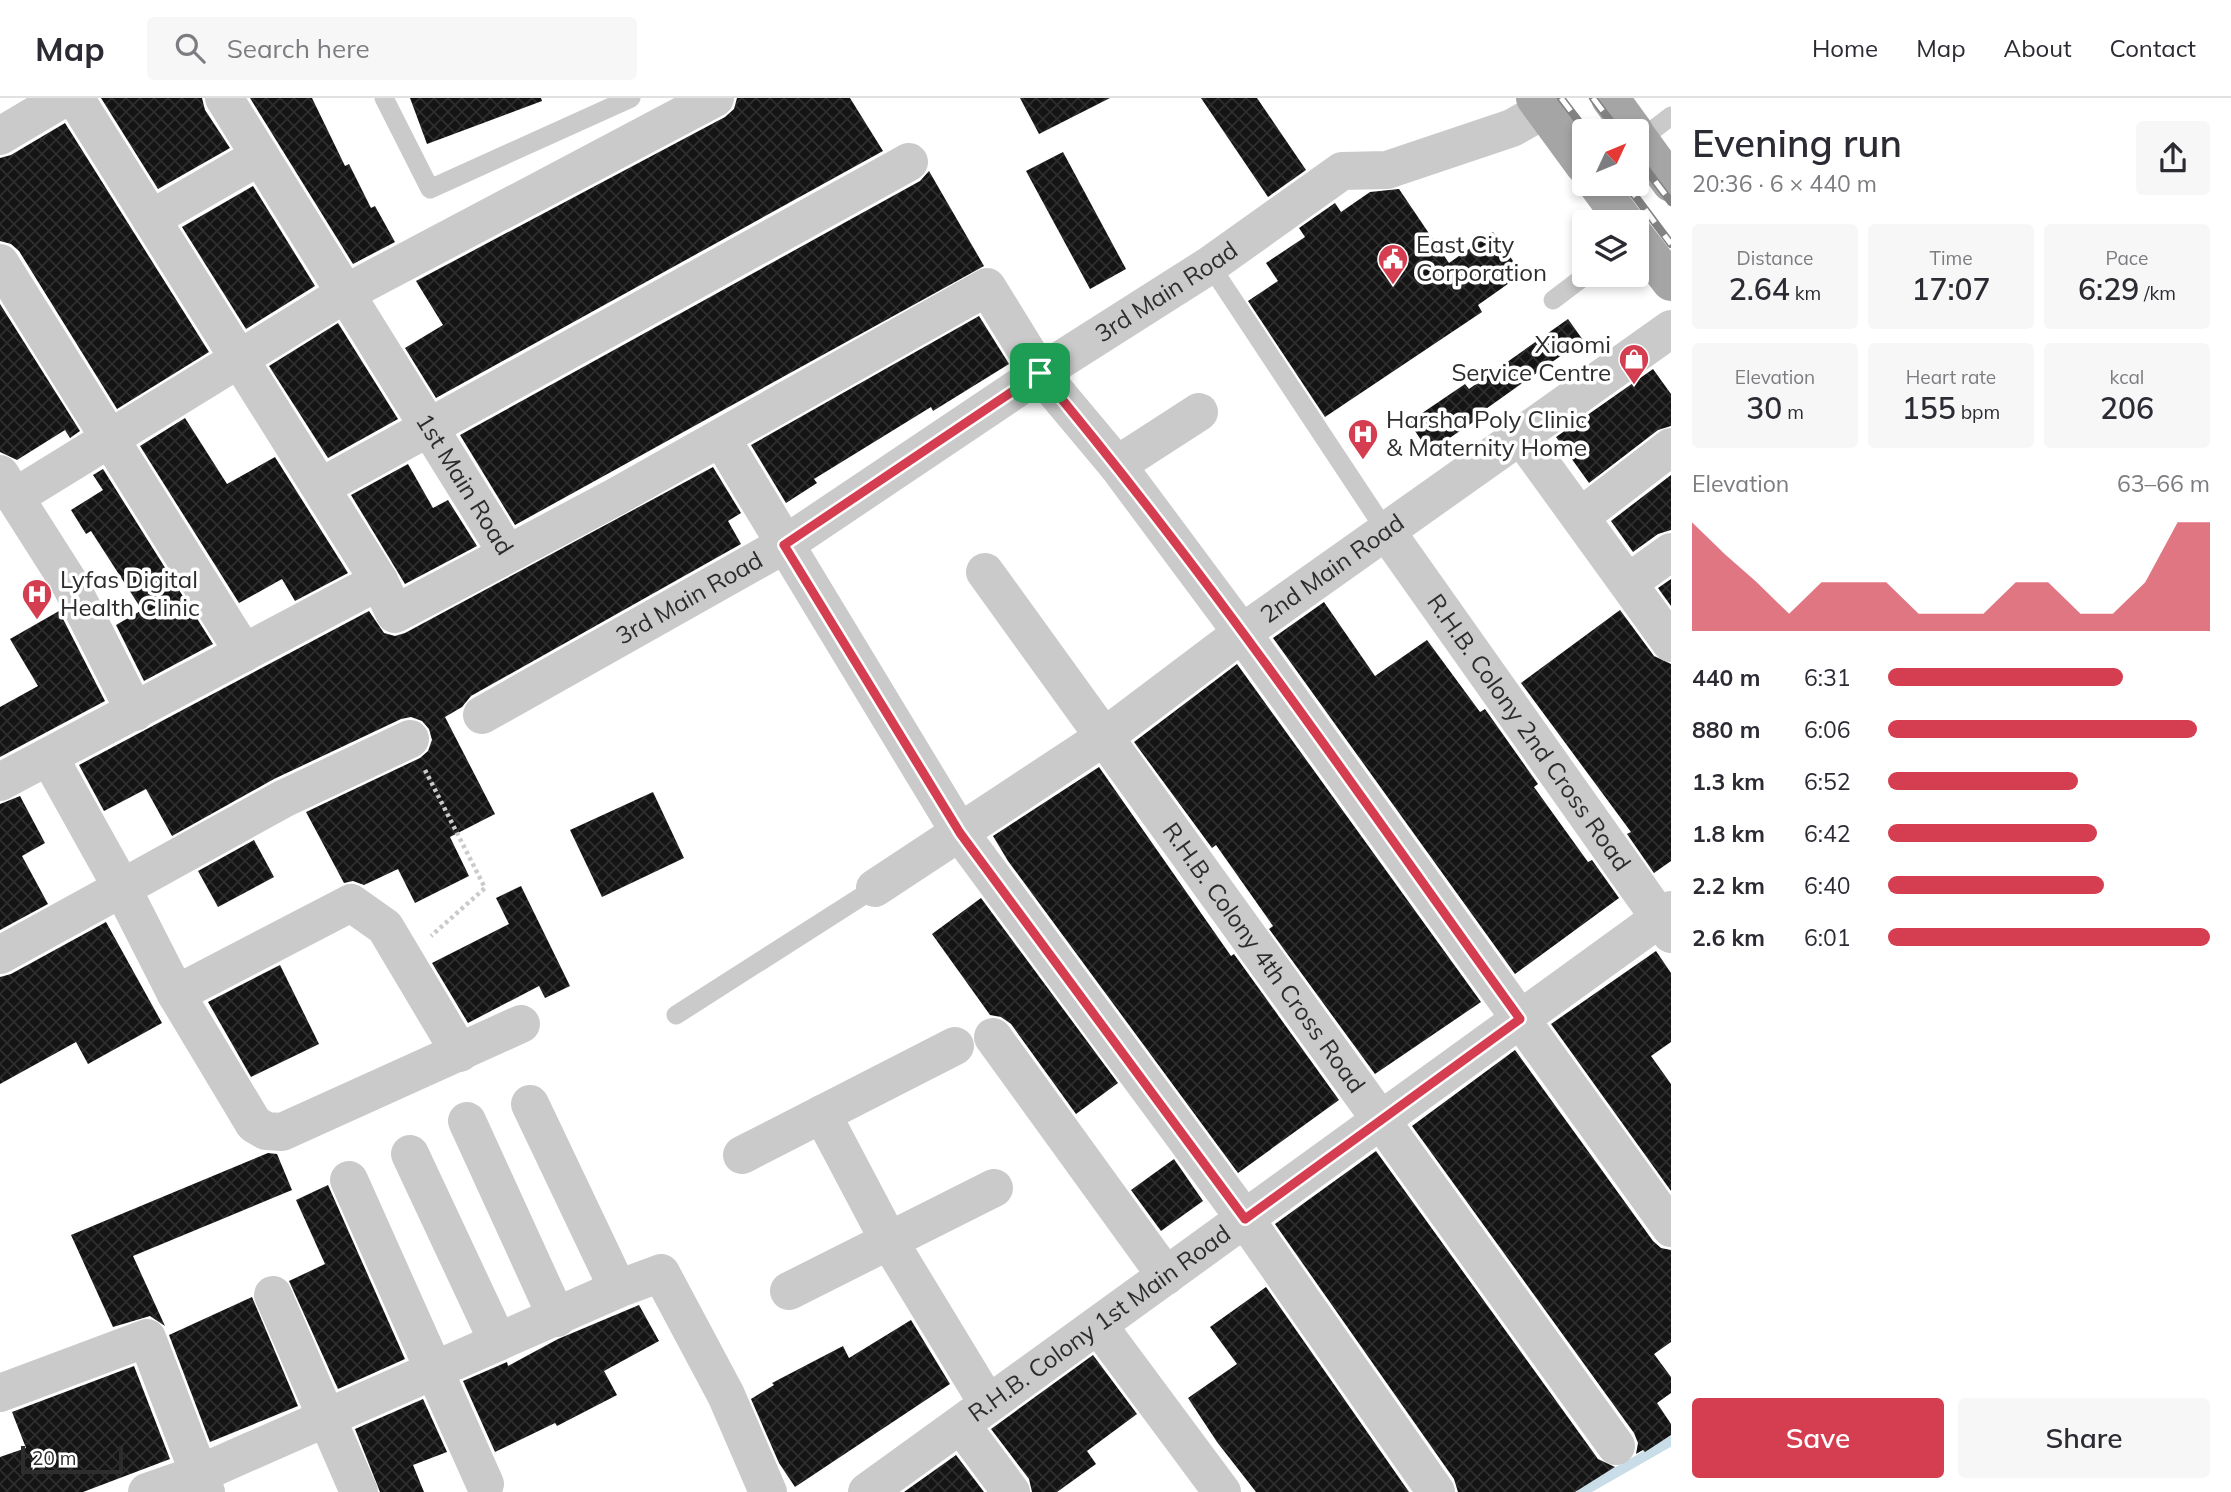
<!DOCTYPE html>
<meta charset="utf-8">
<style>
body{margin:0;font-family:Mulish,sans-serif;background:#f7f7f7;color:#2b2b33;height:100vh;display:flex;flex-direction:column;font-size:26px;white-space:nowrap}
*{box-sizing:border-box;margin:0}
p{font-size:23px;color:#7c7c81}
.icon{flex:none;width:38px;height:38px;fill:none;stroke:currentColor;stroke-width:2;stroke-linecap:round;stroke-linejoin:round}
.map{position:relative;flex:1;overflow:hidden}
.drawer{display:flex;flex-direction:column;background:#fff;width:560px}
.drawer>*{flex:none}
.needle{width:46px;rotate:46deg}
.tools{position:absolute;left:1572px;top:21px;display:grid;gap:14px}
.tools a{display:grid;place-items:center;width:77px;height:77px;border-radius:7px;background:#fff;box-shadow:0 4px 10px #0003;font-size:35px}
.scale{position:absolute;left:21px;bottom:18px;width:102px;box-sizing:border-box;padding-left:7px;border:4px solid #2d2d2d;border-top:0;font-size:19px;line-height:24px;white-space:nowrap;color:#2d2d2d;-webkit-text-stroke:5px #fff;paint-order:stroke}
.pin{position:absolute;display:grid;place-items:center;width:60px;height:60px;color:#fff;margin:-30px;border-radius:14px;box-shadow:0 4px 10px #0006}
.round{display:grid;place-items:center;flex:none;width:74px;height:74px;border-radius:7px;background:#f7f7f7}
.overview{display:flex;align-items:center;justify-content:space-between;height:119px;padding:0 21px}
h1{font-size:38px;font-weight:600;line-height:52px}
.stats{display:grid;grid-template-columns:repeat(3,1fr);gap:10px;height:119px;padding:7px 21px}
.stats div{display:grid;align-content:center;border-radius:7px;background:#f7f7f7;text-align:center}
.stats b{font-size:30px;font-weight:600}
.stats small{font-size:19px;font-weight:400}
.stats p{font-size:19px}
.chart{height:196px;padding:14px 21px}
.chart p{display:flex;justify-content:space-between}
.chart svg{width:100%;height:126px;margin-top:7px;fill:#d53d50;opacity:.7}
.primary-button{display:flex;gap:14px;margin-top:auto;padding:14px 21px}
.primary-button a{flex:1;height:80px;border-radius:7px;background:#d53d50;color:#fff;font-size:28px;font-weight:600;line-height:80px;text-align:center}
.primary-button a+a{background:#f7f7f7;color:#2b2b33}
ul{padding:0 21px;list-style:none;font-size:23px}
li{display:grid;grid-template-columns:112px 84px 1fr;align-items:center;height:52px}
li i{height:18px;border-radius:9px;background:#d53d50}
header{display:flex;align-items:center;gap:42px;box-sizing:border-box;height:98px;padding:0 35px;background:#fff;border-bottom:2px solid #e1e1e2}
header strong{font-size:33px}
nav{display:flex;gap:38px;margin-inline-start:auto;font-size:24px}
.search{width:490px;height:63px;background:#f7f7f7;display:flex;align-items:center;gap:18px;box-sizing:border-box;padding:0 24px;border-radius:7px;color:#7c7c81;font-size:26px}
main{display:flex;flex:1;min-height:0}
.map>svg:first-child{display:block}
.lines{fill:none;stroke-linecap:round;stroke-linejoin:round}
.stream{stroke:#c9dde8;stroke-width:10}
.building{fill:url(#building-cross-hatch)}
.path{stroke:#cacaca;stroke-width:4.5;stroke-dasharray:3.5 3.5;stroke-linecap:butt}
.lane{stroke:#cacaca;stroke-width:19}
.street{stroke:#cacaca;stroke-width:38}
.primary{stroke:#a5a5a5;stroke-width:38}
.rail-casing{stroke:#828282;stroke-width:8}
.rail{stroke:#fff;stroke-width:5;stroke-dasharray:16;stroke-linecap:butt}
.route-casing{stroke:#fff;stroke-width:14}
.route{stroke:#d53d50;stroke-width:9}
.labels{text-anchor:middle;stroke-width:7;stroke-linejoin:round;paint-order:stroke}
.poi-label{font-size:24px;fill:#2d2d2d;stroke:#fff;text-anchor:start}
.street-label{font-size:24px;fill:#2d2d2d;stroke:#fff}
</style>
<header>
<strong>Map</strong>
<div class="search"><svg class="icon" aria-label="search" viewBox="0 0 24 24"><circle cx="10" cy="10" r="6"/><path d="M15 15l6 6"/></svg>Search here</div>
<nav><a>Home</a><a>Map</a><a>About</a><a>Contact</a></nav>
</header>
<main>
<div class="map">
<svg width="1671" height="1394" viewBox="0 0 1671 1394">
<defs>
<pattern id="building-cross-hatch" width="8" height="8" patternUnits="userSpaceOnUse" patternTransform="scale(1.75)"><rect width="8" height="8" fill="#141414"/><path d="M0 0l8 8M0 8l8-8" fill="none" stroke="#2e2e2e"/></pattern>
</defs>
<rect width="100%" height="100%" fill="#fff"/>
<g class="lines">
<path class="stream" d="M 1582,1394 L 1671,1343"/>
</g>
<g class="building">
<path d="M 101,0 L 202,0 L 205,12 L 230,50 L 158,91 Z"/>
<path d="M 250,0 L 312,0 L 345,68 L 349,66 L 371,110 L 375,108 L 395,144 L 353,166 Z"/>
<path d="M 410,0 L 541,0 L 542,3 L 427,46 Z"/>
<path d="M 737,0 L 850,0 L 883,53 L 436,300 L 405,250 L 443,227 L 416,183 L 725,19 L 734,11 Z"/>
<path d="M 1020,0 L 1110,0 L 1039,36 Z"/>
<path d="M 1201,0 L 1257,0 L 1306,72 L 1268,99 Z"/>
<path d="M 65,25 L 209,254 L 117,311 L 19,153 L 11,146 L 0,143 L 0,60 L 11,57 Z"/>
<path d="M 1063,54 L 1126,171 L 1090,191 L 1026,73 Z"/>
<path d="M 929,73 L 984,168 L 515,427 L 460,337 L 920,83 Z"/>
<path d="M 253,88 L 315,188 L 246,231 L 182,129 Z"/>
<path d="M 1399,91 L 1449,165 L 1493,134 L 1522,176 L 1478,207 L 1482,214 L 1325,319 L 1248,203 L 1278,183 L 1266,165 L 1305,139 L 1299,130 L 1335,105 L 1341,114 L 1370,94 Z"/>
<path d="M 0,206 L 80,333 L 70,340 L 65,332 L 17,362 L 0,354 Z"/>
<path d="M 979,218 L 1009,266 L 933,313 L 931,309 L 814,381 L 817,385 L 786,405 L 751,347 Z"/>
<path d="M 1568,221 L 1583,242 L 1483,313 L 1485,316 L 1429,354 L 1409,324 L 1465,286 L 1469,291 Z"/>
<path d="M 338,225 L 398,321 L 328,360 L 269,268 Z"/>
<path d="M 1653,271 L 1671,296 L 1671,328 L 1658,332 L 1589,385 L 1556,339 Z"/>
<path d="M 185,320 L 227,386 L 275,359 L 348,475 L 295,503 L 282,481 L 239,505 L 140,348 Z"/>
<path d="M 408,366 L 433,410 L 448,402 L 477,448 L 405,486 L 351,397 Z"/>
<path d="M 713,369 L 741,415 L 728,423 L 741,446 L 471,598 L 462,609 L 445,619 L 495,716 L 450,739 L 469,778 L 415,805 L 398,771 L 364,787 L 353,783 L 344,785 L 306,714 L 420,660 L 428,653 L 432,642 L 429,631 L 422,623 L 411,619 L 401,621 L 274,681 L 172,738 L 146,691 L 104,713 L 79,667 L 369,513 L 384,535 L 395,538 L 405,535 Z"/>
<path d="M 103,371 L 213,546 L 144,583 L 116,527 L 142,512 L 91,433 L 86,436 L 71,412 L 103,392 L 93,377 Z"/>
<path d="M 1671,377 L 1671,432 L 1658,436 L 1633,454 L 1611,423 Z"/>
<path d="M 1671,481 L 1671,508 L 1658,490 Z"/>
<path d="M 1324,504 L 1375,578 L 1427,542 L 1480,614 L 1485,611 L 1538,686 L 1534,689 L 1588,764 L 1592,762 L 1619,800 L 1515,876 L 1273,540 Z"/>
<path d="M 1620,512 L 1654,558 L 1671,566 L 1671,763 L 1654,775 L 1627,736 L 1631,734 L 1521,585 Z"/>
<path d="M 59,513 L 105,603 L 0,659 L 0,609 L 38,588 L 10,541 Z"/>
<path d="M 1237,566 L 1481,904 L 1375,976 L 1269,831 L 1273,828 L 1216,747 L 1212,750 L 1134,644 Z"/>
<path d="M 1099,669 L 1231,858 L 1234,856 L 1339,1002 L 1238,1075 L 1008,763 L 993,738 Z"/>
<path d="M 653,694 L 684,760 L 602,799 L 570,732 Z"/>
<path d="M 20,698 L 45,745 L 22,758 L 48,806 L 0,832 L 0,706 Z"/>
<path d="M 254,742 L 274,779 L 218,809 L 198,773 Z"/>
<path d="M 521,788 L 570,888 L 545,900 L 539,888 L 468,925 L 432,865 L 509,826 L 496,800 Z"/>
<path d="M 981,800 L 1118,985 L 1076,1016 L 1011,926 L 1001,919 L 990,917 L 932,836 Z"/>
<path d="M 106,824 L 162,925 L 88,966 L 76,944 L 0,986 L 0,879 L 11,876 Z"/>
<path d="M 1656,853 L 1671,875 L 1671,944 L 1651,958 L 1671,986 L 1671,1093 L 1551,926 Z"/>
<path d="M 280,867 L 319,946 L 251,979 L 208,904 Z"/>
<path d="M 1515,952 L 1653,1143 L 1661,1150 L 1671,1152 L 1671,1244 L 1654,1256 L 1671,1279 L 1671,1295 L 1657,1305 L 1671,1326 L 1671,1337 L 1645,1354 L 1643,1352 L 1636,1356 L 1638,1345 L 1634,1335 L 1412,1028 Z"/>
<path d="M 1376,1053 L 1598,1361 L 1615,1369 L 1575,1394 L 1458,1394 L 1454,1381 L 1275,1126 Z"/>
<path d="M 268,1055 L 277,1056 L 292,1092 L 133,1158 L 165,1228 L 150,1218 L 113,1229 L 71,1137 Z"/>
<path d="M 1174,1061 L 1203,1103 L 1161,1133 L 1131,1092 Z"/>
<path d="M 328,1087 L 405,1261 L 338,1291 L 289,1183 L 325,1166 L 296,1102 Z"/>
<path d="M 1266,1189 L 1409,1394 L 1256,1394 L 1217,1344 L 1188,1300 L 1237,1266 L 1210,1229 Z"/>
<path d="M 252,1199 L 298,1308 L 210,1344 L 169,1237 Z"/>
<path d="M 639,1207 L 659,1243 L 604,1273 L 617,1297 L 557,1328 L 555,1325 L 495,1354 L 463,1283 L 507,1264 L 508,1268 L 558,1241 Z"/>
<path d="M 911,1222 L 950,1286 L 795,1389 L 779,1365 L 751,1301 L 774,1287 L 772,1285 L 843,1248 L 849,1260 Z"/>
<path d="M 1093,1257 L 1137,1316 L 1087,1353 L 1096,1366 L 1057,1394 L 1032,1394 L 1029,1381 L 991,1331 Z"/>
<path d="M 134,1268 L 170,1361 L 83,1394 L 0,1394 L 0,1359 L 26,1350 L 12,1314 Z"/>
<path d="M 423,1301 L 447,1354 L 413,1367 L 424,1394 L 380,1394 L 355,1331 Z"/>
<path d="M 956,1357 L 984,1394 L 904,1394 Z"/>
</g>
<g class="lines">
<path class="path" d="M 425,672 L 485,790 L 431,838"/>
<g class="lane">
<path d="M 384,0 L 430,91 L 631,0"/>
<path d="M 1640,42 L 1671,18"/>
<path d="M 1210,167 L 1386,433"/>
<path d="M 1553,202 L 1586,177"/>
<path d="M 676,917 L 875,790"/>
</g>
<g class="street">
<path d="M 75,0 L 379,483 L 395,516 L 617,398 L 987,189 L 1040,275 L 1117,367"/>
<path id="s1" d="M 224,0 L 507,455"/>
<path d="M 0,38 L 64,0"/>
<path d="M 151,121 L 260,58"/>
<path d="M 0,165 L 244,555"/>
<path d="M 1199,314 L 1117,367 L 1242,535 L 1671,1130"/>
<path d="M 1521,338 L 1671,545"/>
<path d="M 721,340 L 960,735 L 1245,1121 L 1436,1394"/>
<path d="M 0,376 L 70,486 L 135,614"/>
<path d="M 321,389 L 909,64"/>
<path d="M 15,399 L 346,195 L 715,0"/>
<path d="M 1580,419 L 1671,349"/>
<path id="s2" d="M 1386,433 L 1671,836"/>
<path id="s3" d="M 985,474 L 1616,1348"/>
<path d="M 1628,485 L 1671,454"/>
<path id="s4" d="M 482,617 L 784,447 L 1040,275 L 1210,167 L 1342,73 L 1387,72 L 1512,30 L 1544,12"/>
<path d="M 410,641 L 283,701 L 122,790 L 176,896 L 351,805 L 385,829 L 460,955"/>
<path d="M 0,684 L 379,483"/>
<path id="s5" d="M 875,790 L 1104,639 L 1242,535 L 1671,231"/>
<path d="M 0,857 L 122,790 L 49,659"/>
<path d="M 176,896 L 254,1026 L 266,1033 L 282,1034 L 521,926"/>
<path d="M 993,939 L 1166,1178"/>
<path d="M 530,1006 L 618,1191"/>
<path d="M 822,1016 L 889,1143 L 988,1306"/>
<path d="M 467,1023 L 557,1220"/>
<path d="M 410,1056 L 498,1244"/>
<path d="M 742,1057 L 955,948"/>
<path d="M 349,1082 L 485,1386"/>
<path d="M 789,1193 L 994,1090"/>
<path d="M 273,1197 L 359,1394"/>
<path d="M 1098,1227 L 1222,1394"/>
<path d="M 0,1295 L 147,1240 L 206,1394"/>
<path d="M 961,1327 L 1011,1394"/>
<path d="M 147,1394 L 199,1376 L 618,1191 L 661,1175 L 726,1297 L 768,1394"/>
<path id="s6" d="M 867,1394 L 1671,812"/>
</g>
<g class="primary">
<path d="M 1535,0 L 1584,67"/>
<path d="M 1610,0 L 1634,33"/>
<path d="M 1636,37 L 1671,85"/>
<path d="M 1597,86 L 1625,124"/>
<path d="M 1636,139 L 1671,184"/>
</g>
<g class="rail-casing">
<g id="rail">
<path d="M 1561,0 L 1586,33"/>
<path d="M 1593,0 L 1618,33"/>
<path d="M 1636,58 L 1671,104"/>
<path d="M 1626,86 L 1671,146"/>
</g>
</g>
<use href="#rail" class="rail"/>
</g>
<g class="lines">
<g class="route-casing">
<path id="route" d="M 1040,275 C 1212,480 1363,703 1520,921 L 1245,1121 L 960,735 L 784,447 Z"/>
</g>
<use href="#route" class="route"/>
</g>
<defs>
<g id="civic-pin" transform="scale(1.575)"><path d="M0 17L-7.5 6A9.5 9.5 0 1 1 7.5 6Z" fill="#d53d50" stroke="#fff"/><path d="M-.6-6.5H3V-4.5H.6V-3L4-1V1h2V6H-6V1h2V-1L-.6-3ZM-1.2 2.5V6h2.4V2.5Z" fill="#fff"/></g>
<g id="shop-pin" transform="scale(1.575)"><path d="M0 17L-7.5 6A9.5 9.5 0 1 1 7.5 6Z" fill="#d53d50" stroke="#fff"/><path d="M-5-2.5h2.3a2.7 3.5 0 0 1 5.4 0H5L5.5 6h-11ZM-1.5-2.5h3a1.5 2.3 0 0 0-3 0Z" fill="#fff"/></g>
<g id="hospital-pin" transform="scale(1.575)"><path d="M0 17L-7.5 6A9.5 9.5 0 1 1 7.5 6Z" fill="#d53d50" stroke="#fff"/><path d="M-5-5h3v3.5h4V-5h3V5h-3V1.5h-4V5h-3Z" fill="#fff"/></g>
</defs>
<g fill-rule="evenodd">
<use href="#civic-pin" x="1393" y="161"/>
<use href="#shop-pin" x="1634" y="261"/>
<use href="#hospital-pin" x="1363" y="336"/>
<use href="#hospital-pin" x="37" y="496"/>
</g>
<g class="labels">
<g class="poi-label">
<text x="1416" y="155">East City<tspan x="1416" dy="28">Corporation</tspan></text>
<text x="1611" y="255" text-anchor="end">Xiaomi<tspan x="1611" dy="28">Service Centre</tspan></text>
<text x="1386" y="330">Harsha Poly Clinic<tspan x="1386" dy="28">&amp; Maternity Home</tspan></text>
<text x="60" y="490">Lyfas Digital<tspan x="60" dy="28">Health Clinic</tspan></text>
</g>
<g class="street-label">
<text dy="8" stroke="none"><textPath href="#s4" startOffset="805">3rd Main Road</textPath></text>
<text dy="8" stroke="none"><textPath href="#s1" startOffset="455">1st Main Road</textPath></text>
<text dy="8" stroke="none"><textPath href="#s5" startOffset="558">2nd Main Road</textPath></text>
<text dy="8" stroke="none"><textPath href="#s4" startOffset="238">3rd Main Road</textPath></text>
<text dy="8" stroke="none"><textPath href="#s2" startOffset="247">R.H.B. Colony 2nd Cross Road</textPath></text>
<text dy="8" stroke="none"><textPath href="#s3" startOffset="476">R.H.B. Colony 4th Cross Road</textPath></text>
<text dy="8" stroke="none"><textPath href="#s6" startOffset="287">R.H.B. Colony 1st Main Road</textPath></text>
</g>
</g>
</svg>
<div class="tools">
<a><svg class="needle" viewBox="-14 -14 28 28"><path d="M0-13l5 13h-10z" fill="#e53935"/><path d="M0 13l5-13h-10z" fill="#7c7c81"/></svg></a>
<a><svg class="icon" aria-label="layers" viewBox="0 0 24 24"><path d="M12 4l9 5-9 5-9-5zM3 14l9 5 9-5"/></svg></a>
</div>
<div class="scale">20 m</div>
<div class="pin" style="left:1040px;top:275px;background:#1e9e55"><svg class="icon" aria-label="arrive" viewBox="0 0 24 24"><path d="M6 21V4h12l-3 4 3 4H6"/></svg></div>
</div>
<section class="drawer">
<div class="overview"><div><h1>Evening run</h1><p>20:36 · 6 × 440 m</p></div><a class="round"><svg class="icon" aria-label="share" viewBox="0 0 24 24"><path d="M12 15V3M7 8l5-5 5 5M5 13v7h14v-7"/></svg></a></div>
<div class="stats">
<div><p>Distance</p><b>2.64<small> km</small></b></div>
<div><p>Time</p><b>17:07</b></div>
<div><p>Pace</p><b>6:29<small> /km</small></b></div>
</div>
<div class="stats">
<div><p>Elevation</p><b>30<small> m</small></b></div>
<div><p>Heart rate</p><b>155<small> bpm</small></b></div>
<div><p>kcal</p><b>206</b></div>
</div>
<div class="chart"><p><span>Elevation</span>63–66 m</p>
<svg viewBox="0 0 160 44" preserveAspectRatio="none"><path d="M0 44V6L10 17L20 27L30 38L40 27L50 27L60 27L70 38L80 38L90 38L100 27L110 27L120 38L130 38L140 27L150 6L160 6V44z"/></svg>
</div>
<ul>
<li><b>440 m</b>6:31<i style="width:73%"></i></li>
<li><b>880 m</b>6:06<i style="width:96%"></i></li>
<li><b>1.3 km</b>6:52<i style="width:59%"></i></li>
<li><b>1.8 km</b>6:42<i style="width:65%"></i></li>
<li><b>2.2 km</b>6:40<i style="width:67%"></i></li>
<li><b>2.6 km</b>6:01<i style="width:100%"></i></li>
</ul>
<div class="primary-button"><a>Save</a><a>Share</a></div>
</section>
</main>
